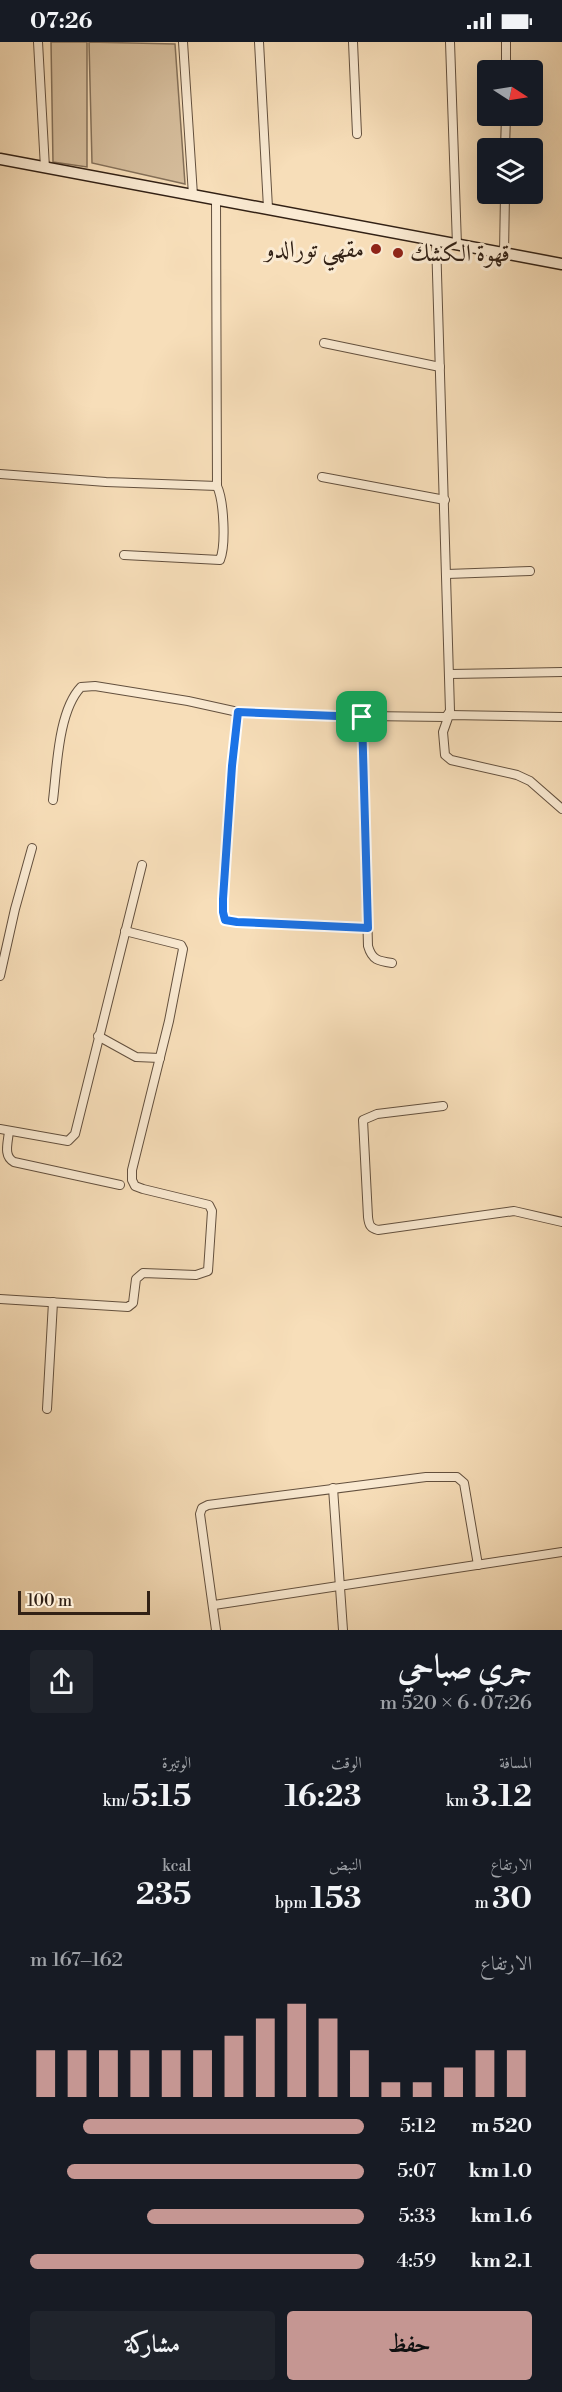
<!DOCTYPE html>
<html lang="ar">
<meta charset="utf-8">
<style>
body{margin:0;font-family:"Libre Bodoni",Amiri,serif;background:#20242c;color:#f1f3f6;direction:rtl;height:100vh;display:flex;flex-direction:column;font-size:22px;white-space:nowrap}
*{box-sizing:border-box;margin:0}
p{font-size:20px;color:#9ea1a6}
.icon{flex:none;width:33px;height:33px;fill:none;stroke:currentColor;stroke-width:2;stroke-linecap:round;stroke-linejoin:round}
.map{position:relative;height:1588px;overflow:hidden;direction:ltr}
.side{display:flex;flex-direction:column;background:#171b24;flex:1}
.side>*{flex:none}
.needle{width:39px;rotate:102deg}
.fabs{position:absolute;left:477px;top:18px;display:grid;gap:12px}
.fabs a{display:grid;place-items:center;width:66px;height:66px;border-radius:6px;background:#171b24;box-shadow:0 6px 24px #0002;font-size:30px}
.scale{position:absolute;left:18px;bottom:15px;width:132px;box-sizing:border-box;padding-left:6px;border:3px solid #322115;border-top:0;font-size:16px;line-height:21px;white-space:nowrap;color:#322115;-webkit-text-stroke:4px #faead2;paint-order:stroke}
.pin{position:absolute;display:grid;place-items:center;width:51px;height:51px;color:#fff;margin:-26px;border-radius:12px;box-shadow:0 3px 9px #0006}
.round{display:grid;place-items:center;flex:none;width:63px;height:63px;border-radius:6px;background:#20242c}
.headline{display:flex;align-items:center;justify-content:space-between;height:102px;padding:0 30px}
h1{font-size:33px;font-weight:700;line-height:45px}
.stats{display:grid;grid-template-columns:repeat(3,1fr);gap:9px;height:102px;padding:6px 30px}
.stats div{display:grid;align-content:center}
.stats b{font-size:30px;font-weight:700}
.stats small{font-size:16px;font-weight:400}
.stats p{font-size:16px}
.chart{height:168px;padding:12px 30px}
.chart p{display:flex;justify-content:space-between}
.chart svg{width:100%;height:108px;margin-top:6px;stroke:#c59692;stroke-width:6}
.button{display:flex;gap:12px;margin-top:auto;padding:12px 30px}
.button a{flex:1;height:69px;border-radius:6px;background:#c59692;color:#111;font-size:24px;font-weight:700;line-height:69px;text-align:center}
.button a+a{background:#20242c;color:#f1f3f6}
ul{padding:0 30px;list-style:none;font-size:20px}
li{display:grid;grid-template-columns:96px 72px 1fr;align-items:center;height:45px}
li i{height:15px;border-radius:8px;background:#c59692}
.status{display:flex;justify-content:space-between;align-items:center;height:42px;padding:0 30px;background:#171b24;direction:ltr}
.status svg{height:16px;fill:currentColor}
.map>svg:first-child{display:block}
.green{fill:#d6be9d;stroke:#847059;stroke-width:1.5}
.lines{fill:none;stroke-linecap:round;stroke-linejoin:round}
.street-casing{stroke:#63503e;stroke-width:10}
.secondary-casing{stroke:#322115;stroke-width:13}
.street{stroke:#faead2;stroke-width:8}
.secondary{stroke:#faead2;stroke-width:10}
.route-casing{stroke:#fff;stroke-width:12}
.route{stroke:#1a73e8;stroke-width:8}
.poi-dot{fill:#8f2418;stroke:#faead2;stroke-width:2}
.labels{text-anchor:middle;stroke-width:6;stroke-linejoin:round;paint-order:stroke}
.poi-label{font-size:24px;fill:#322115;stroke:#faead2;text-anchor:end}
</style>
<div class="status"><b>07:26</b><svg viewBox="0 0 49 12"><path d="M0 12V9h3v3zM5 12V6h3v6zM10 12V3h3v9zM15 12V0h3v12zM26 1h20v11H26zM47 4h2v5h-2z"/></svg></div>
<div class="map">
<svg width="562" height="1588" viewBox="0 0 562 1588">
<rect width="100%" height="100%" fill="#f7deb9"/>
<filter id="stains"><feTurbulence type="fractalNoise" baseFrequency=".00333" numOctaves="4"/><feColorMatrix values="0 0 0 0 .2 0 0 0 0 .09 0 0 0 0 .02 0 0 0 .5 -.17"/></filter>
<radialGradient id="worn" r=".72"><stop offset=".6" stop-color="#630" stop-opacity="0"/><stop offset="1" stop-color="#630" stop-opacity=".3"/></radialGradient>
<g class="green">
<path d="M 51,0 L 87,0 L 87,125 L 53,120 Z"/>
<path d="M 89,0 L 175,2 L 185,142 L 92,121 Z"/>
</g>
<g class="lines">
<g class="street-casing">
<g id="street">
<path d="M 38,0 L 45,126"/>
<path d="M 183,0 L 193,153"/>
<path d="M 259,0 L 268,166"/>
<path d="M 353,0 L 357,92"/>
<path d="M 450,0 L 457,203"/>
<path d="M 506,28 L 506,0"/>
<path d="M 505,106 L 506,74"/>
<path d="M 504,211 L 505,152"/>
<path d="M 324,301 L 440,325"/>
<path d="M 0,432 L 106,440 L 217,444 L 216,157"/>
<path d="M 322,435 L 445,458"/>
<path d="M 124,513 L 220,518 C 226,503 224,459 217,444"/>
<path d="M 447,532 L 530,529"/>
<path d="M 450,632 L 562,630"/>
<path d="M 238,670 L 232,724 L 223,857 L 223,870 L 225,878 L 237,880 L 368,886"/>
<path d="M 562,675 L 449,673 L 443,690 L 445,713 L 451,718 L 517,733 L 530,739 L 562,767"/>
<path d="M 53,758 C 57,726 58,669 81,645 L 95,644 L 188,659 L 238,670 L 362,675"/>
<path d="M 392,921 C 378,919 372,918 368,904 L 362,678 L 362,675 L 366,674 L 446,675 L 450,669 L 436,198"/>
<path d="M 0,934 L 15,867 L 32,806"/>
<path d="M 98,994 L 136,1015 L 160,1016"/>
<path d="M 443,1064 L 377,1072 L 363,1078 L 368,1175 C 369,1183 370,1186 378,1188 L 514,1169 L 562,1180"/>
<path d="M 0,1087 L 68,1099 L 75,1092 L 142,823"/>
<path d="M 9,1089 C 8,1101 3,1114 14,1120 L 120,1143"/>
<path d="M 0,1257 L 128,1265 L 133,1261 L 136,1237 L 143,1231 L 196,1233 L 208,1229 L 212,1169 L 209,1163 L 143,1147 L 135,1144 L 132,1138 L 132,1128 L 169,979 L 183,907 L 181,903 L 125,889"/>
<path d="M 47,1367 L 53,1260"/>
<path d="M 333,1446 L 343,1588"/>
<path d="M 214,1563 L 562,1510"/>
<path d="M 216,1588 L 200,1472 L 202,1466 L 208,1463 L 426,1435 L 457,1435 L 464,1441 L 478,1523"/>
</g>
</g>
<g class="secondary-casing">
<path id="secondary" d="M 0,117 L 562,222"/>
</g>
<use href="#street" class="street"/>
<use href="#secondary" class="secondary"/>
</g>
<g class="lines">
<g class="route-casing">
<path id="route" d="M 238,670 L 362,675 L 368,886 L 237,880 L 225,878 L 223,870 L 223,857 L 232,724 Z"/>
</g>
<use href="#route" class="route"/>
</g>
<g class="poi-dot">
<circle cx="376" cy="207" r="6"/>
<circle cx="398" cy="211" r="6"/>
</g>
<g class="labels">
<g class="poi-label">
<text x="364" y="215">مقهي تورالدو</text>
<text x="410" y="219" text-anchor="start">قهوة الكشك</text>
</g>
</g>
<rect width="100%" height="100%" filter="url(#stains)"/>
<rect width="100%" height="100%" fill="url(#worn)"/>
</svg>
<div class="fabs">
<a><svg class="needle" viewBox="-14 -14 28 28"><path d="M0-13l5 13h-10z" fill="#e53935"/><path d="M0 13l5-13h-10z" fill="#9ea1a6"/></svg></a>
<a><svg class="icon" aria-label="layers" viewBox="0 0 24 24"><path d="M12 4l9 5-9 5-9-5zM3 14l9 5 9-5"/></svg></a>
</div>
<div class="scale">100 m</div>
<div class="pin" style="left:362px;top:675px;background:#1e9e55"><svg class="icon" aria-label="arrive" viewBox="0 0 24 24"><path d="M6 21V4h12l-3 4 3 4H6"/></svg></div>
</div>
<section class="side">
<div class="headline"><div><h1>جري صباحي</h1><p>07:26 · 6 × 520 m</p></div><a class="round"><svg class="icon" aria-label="share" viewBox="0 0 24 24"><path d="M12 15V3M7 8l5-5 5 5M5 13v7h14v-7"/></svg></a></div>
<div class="stats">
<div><p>المسافة</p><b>3.12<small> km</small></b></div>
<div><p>الوقت</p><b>16:23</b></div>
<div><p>الوتيرة</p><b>5:15<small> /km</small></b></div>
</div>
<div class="stats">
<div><p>الارتفاع</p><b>30<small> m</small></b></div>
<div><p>النبض</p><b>153<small> bpm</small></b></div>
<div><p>kcal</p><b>235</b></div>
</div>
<div class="chart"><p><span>الارتفاع</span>162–167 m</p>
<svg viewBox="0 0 160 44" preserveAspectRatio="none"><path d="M5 44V25M15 44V25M25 44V25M35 44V25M45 44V25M55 44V25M65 44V19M75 44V12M85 44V6M95 44V12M105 44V25M115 44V38M125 44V38M135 44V32M145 44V25M155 44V25"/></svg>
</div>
<ul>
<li><b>520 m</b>5:12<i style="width:84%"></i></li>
<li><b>1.0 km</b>5:07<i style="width:89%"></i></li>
<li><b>1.6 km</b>5:33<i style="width:65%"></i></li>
<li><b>2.1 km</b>4:59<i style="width:100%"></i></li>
</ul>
<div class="button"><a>حفظ</a><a>مشاركة</a></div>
</section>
